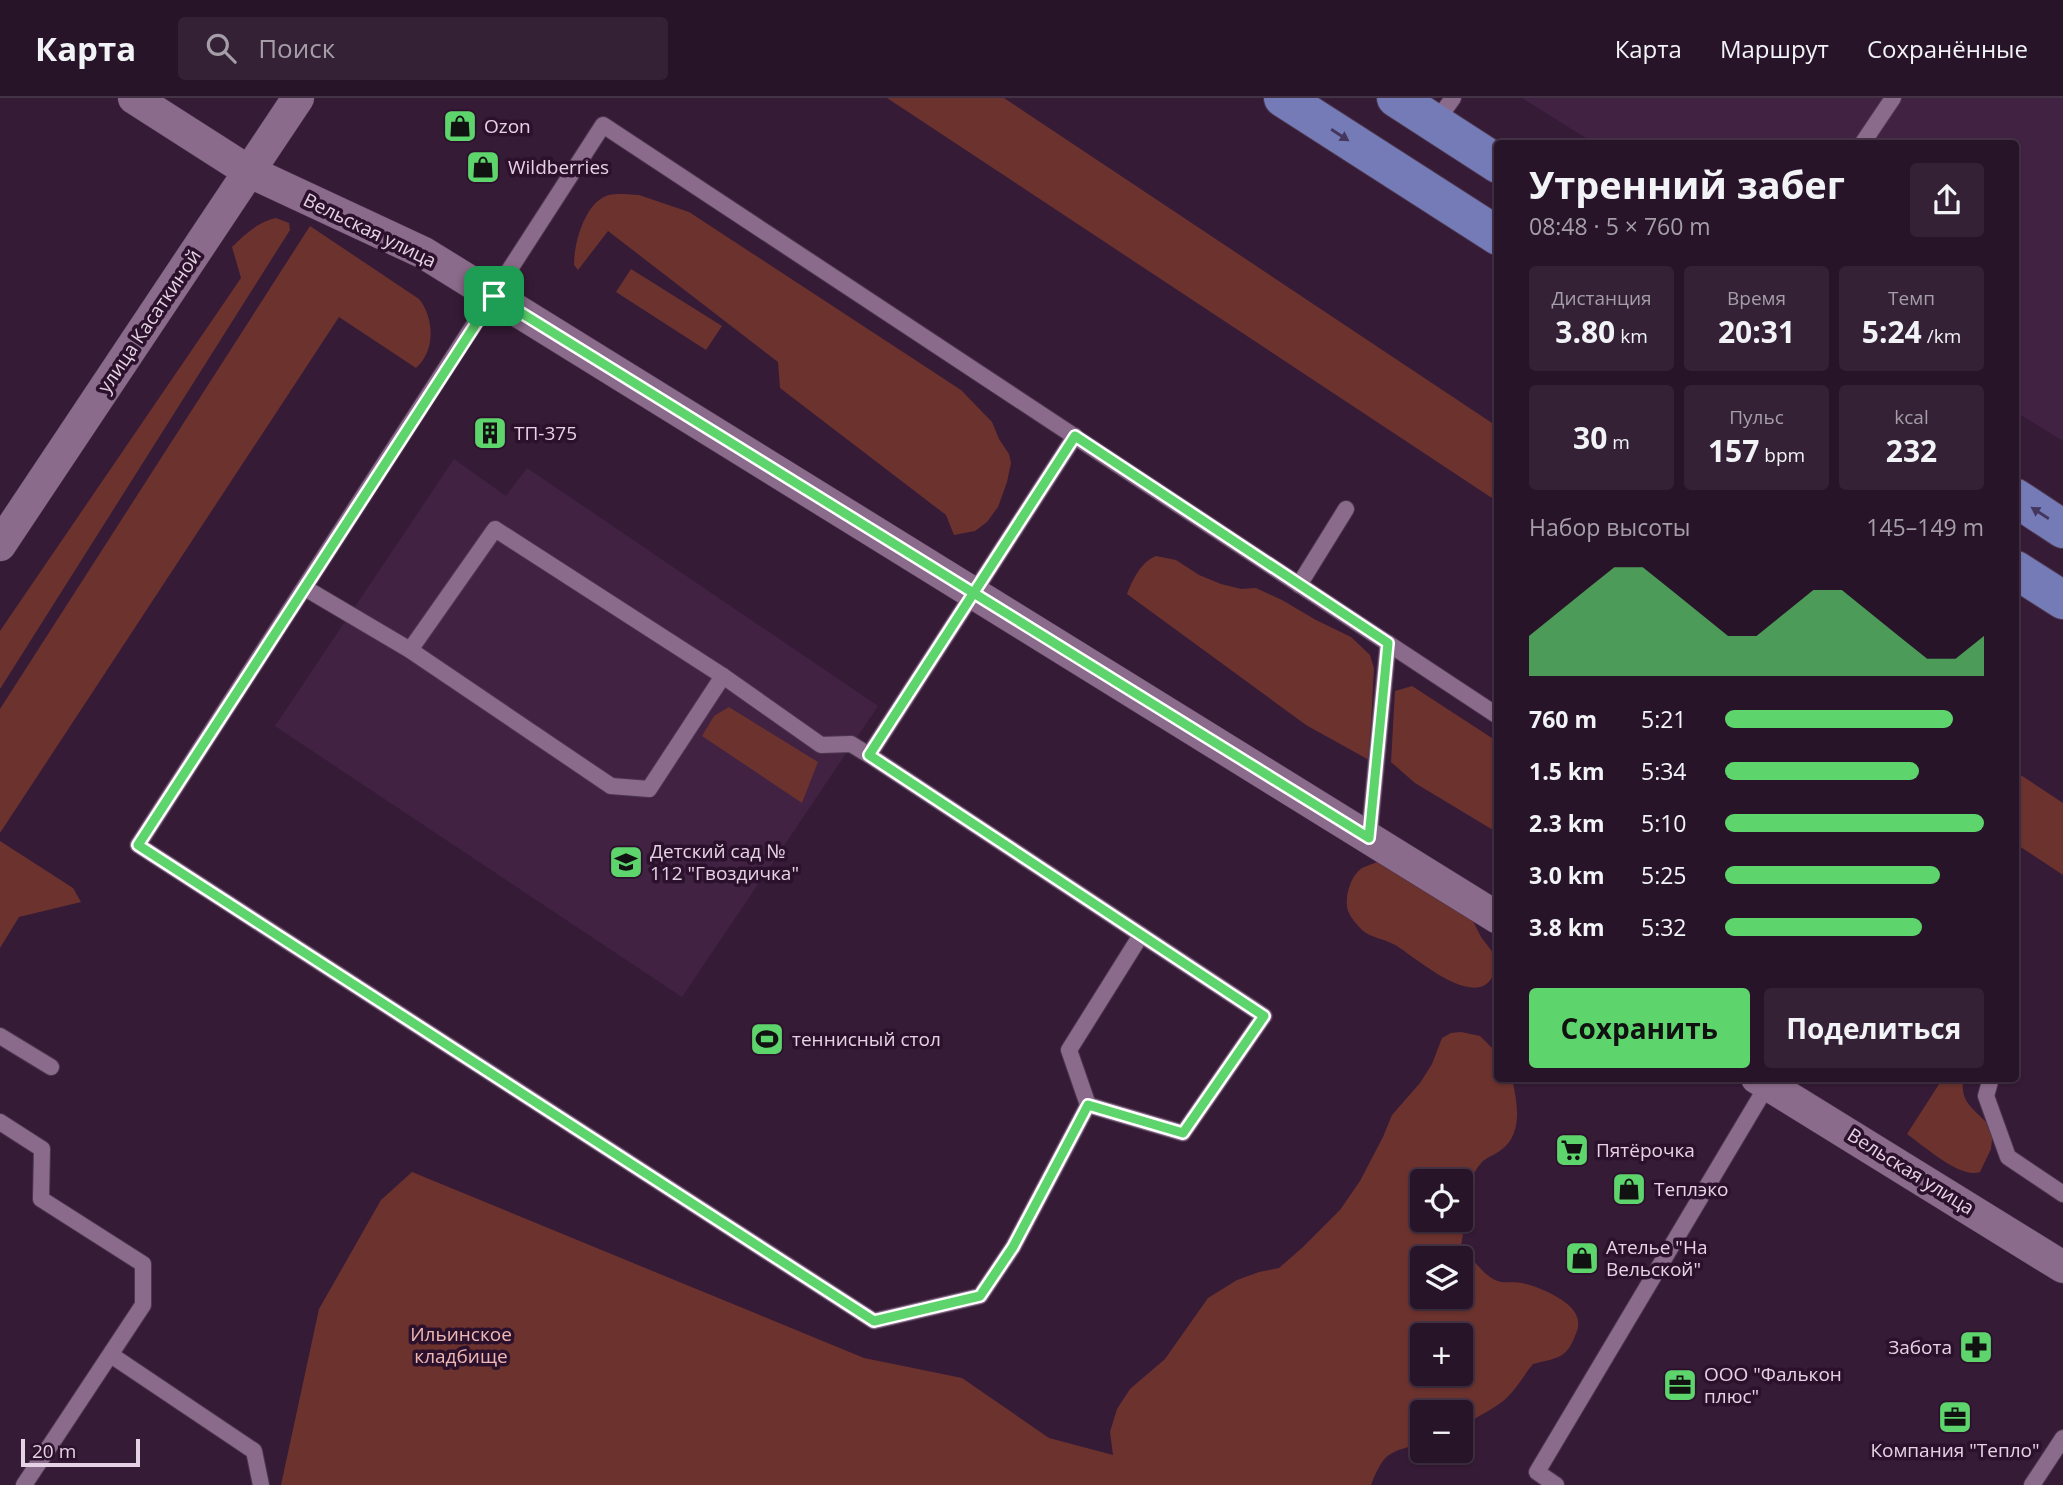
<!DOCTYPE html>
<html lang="ru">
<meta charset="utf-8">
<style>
body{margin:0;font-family:"Open Sans",sans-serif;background:#342135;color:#f1f3f6;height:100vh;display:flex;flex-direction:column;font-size:26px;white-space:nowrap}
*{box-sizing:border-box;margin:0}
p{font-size:23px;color:#a59ea8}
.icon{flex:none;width:38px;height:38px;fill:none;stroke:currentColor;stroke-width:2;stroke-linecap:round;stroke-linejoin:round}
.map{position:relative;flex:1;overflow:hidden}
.side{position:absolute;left:1494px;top:42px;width:525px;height:942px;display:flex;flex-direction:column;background:#281429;border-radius:7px;box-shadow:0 2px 5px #0004,0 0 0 2px #443346}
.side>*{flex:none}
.controls{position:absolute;left:1410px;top:1071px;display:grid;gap:14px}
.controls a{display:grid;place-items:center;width:63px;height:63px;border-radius:7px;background:#281429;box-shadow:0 2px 5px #0004,0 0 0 2px #443346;font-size:35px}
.scale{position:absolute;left:21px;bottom:18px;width:119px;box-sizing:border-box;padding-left:7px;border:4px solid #e5d3e5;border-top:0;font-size:19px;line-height:24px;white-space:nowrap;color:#e5d3e5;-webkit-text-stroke:5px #2c112d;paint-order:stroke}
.pin{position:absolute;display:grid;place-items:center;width:60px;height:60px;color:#fff;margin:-30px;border-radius:14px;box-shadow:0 4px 10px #0006}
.round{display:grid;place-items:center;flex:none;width:74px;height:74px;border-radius:7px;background:#342135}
.overview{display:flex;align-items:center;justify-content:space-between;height:119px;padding:0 35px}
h1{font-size:38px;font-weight:700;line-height:52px}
.figures{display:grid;grid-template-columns:repeat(3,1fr);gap:10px;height:119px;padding:7px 35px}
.figures div{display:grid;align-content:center;border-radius:7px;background:#342135;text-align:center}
.figures b{font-size:30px;font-weight:700}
.figures small{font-size:19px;font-weight:400}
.figures p{font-size:19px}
.chart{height:196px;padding:14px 35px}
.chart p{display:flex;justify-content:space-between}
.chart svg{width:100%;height:126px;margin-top:7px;fill:#5ed56c;opacity:.7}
.primary-button{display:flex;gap:14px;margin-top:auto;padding:14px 35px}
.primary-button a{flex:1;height:80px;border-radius:7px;background:#5ed56c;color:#111;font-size:28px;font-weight:700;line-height:80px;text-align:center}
.primary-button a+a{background:#342135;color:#f1f3f6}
ul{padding:0 35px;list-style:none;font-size:23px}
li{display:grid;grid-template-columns:112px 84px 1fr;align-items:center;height:52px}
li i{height:18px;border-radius:9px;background:#5ed56c}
header{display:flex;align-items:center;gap:42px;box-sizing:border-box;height:98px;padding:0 35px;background:#281429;border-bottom:2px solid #443346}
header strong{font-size:33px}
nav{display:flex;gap:38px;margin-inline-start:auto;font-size:24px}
.search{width:490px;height:63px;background:#342135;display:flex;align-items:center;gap:18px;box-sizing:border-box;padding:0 24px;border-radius:7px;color:#a59ea8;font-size:26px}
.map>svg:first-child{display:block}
.built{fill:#412243}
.green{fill:#6c322e;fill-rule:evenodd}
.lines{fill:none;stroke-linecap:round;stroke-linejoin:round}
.service-casing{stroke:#4d364e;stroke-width:18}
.minor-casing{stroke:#4d364e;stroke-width:33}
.primary-casing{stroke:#4d364e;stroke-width:40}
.service{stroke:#8b6b8b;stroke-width:16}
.minor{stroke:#8b6b8b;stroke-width:32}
.primary{stroke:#747bb7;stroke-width:38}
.oneway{fill:#45365d}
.route-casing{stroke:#fff;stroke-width:14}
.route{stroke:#5ed56c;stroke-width:9}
.labels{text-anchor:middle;stroke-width:7;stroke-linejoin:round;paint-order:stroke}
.poi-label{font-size:19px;fill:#e5d3e5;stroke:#2c112d;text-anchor:start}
.street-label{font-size:19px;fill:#e5d3e5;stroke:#2c112d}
.park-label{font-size:19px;fill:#f0b8b2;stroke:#2c112d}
</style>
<header>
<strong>Карта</strong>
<div class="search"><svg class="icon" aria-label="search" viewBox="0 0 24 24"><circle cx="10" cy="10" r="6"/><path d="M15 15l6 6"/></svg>Поиск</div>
<nav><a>Карта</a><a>Маршрут</a><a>Сохранённые</a></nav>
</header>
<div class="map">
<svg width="2063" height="1387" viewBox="0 0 2063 1387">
<rect width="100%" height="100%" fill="#361b37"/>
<g class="built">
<path d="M 1522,0 L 2063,0 L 2063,343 L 2016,314 L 2016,46 L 1594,45 Z"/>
<path d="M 454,361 L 506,398 L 527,370 L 878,608 L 682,899 L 275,628 Z"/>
</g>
<g class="green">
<path d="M 887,0 L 1004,0 L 1498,329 L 1498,404 Z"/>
<path d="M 623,96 L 639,97 L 689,114 L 961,292 L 992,324 L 999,341 L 1009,356 L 1011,365 L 1007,384 L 998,409 L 987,424 L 975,433 L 954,437 L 946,417 L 780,290 L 778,264 L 608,133 L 578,172 L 574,167 C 574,146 584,107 606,98 C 611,96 617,96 623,96 Z"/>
<path d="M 276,120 L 289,125 L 290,132 L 0,591 L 0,533 L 241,180 L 232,149 C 244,137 259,123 276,120 Z"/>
<path d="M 310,128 L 419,201 C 434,219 436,253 416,270 L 339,219 L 0,735 L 0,611 Z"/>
<path d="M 631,171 L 722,228 L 706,252 L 616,194 Z"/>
<path d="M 1156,458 L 1176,462 L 1199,477 L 1221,486 L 1241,491 L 1256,490 L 1282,502 L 1316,522 L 1351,539 L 1370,557 L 1374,570 L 1369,662 L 1306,627 L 1127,496 C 1133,481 1141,464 1156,458 Z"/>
<path d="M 1412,588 L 1498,644 L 1498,735 L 1415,685 L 1391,664 L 1395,593 Z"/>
<path d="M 729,609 L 818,664 L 802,705 L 702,638 L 714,618 Z"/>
<path d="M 2016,674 L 2063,705 L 2063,777 L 2016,746 Z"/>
<path d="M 0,743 L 73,790 L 81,804 L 19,819 L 0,850 Z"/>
<path d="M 1382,762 L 1473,823 L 1481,839 L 1497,860 C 1496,871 1493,884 1483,888 C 1460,898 1415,860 1397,848 C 1386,841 1371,840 1362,832 C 1358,828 1351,820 1349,815 C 1343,802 1350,778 1362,770 C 1368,767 1376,765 1382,762 Z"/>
<path d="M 1461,934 L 1480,938 L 1498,956 L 1498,980 L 1512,980 C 1517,1004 1524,1035 1501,1052 C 1495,1057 1487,1059 1482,1064 C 1471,1076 1465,1094 1461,1109 L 1461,1083 L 1423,1083 L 1423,1122 L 1461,1122 L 1461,1110 L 1464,1130 L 1461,1148 C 1472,1159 1481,1175 1495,1182 C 1504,1186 1512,1183 1522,1185 C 1538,1188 1577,1204 1578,1223 C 1579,1228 1577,1234 1575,1238 C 1566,1262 1555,1260 1533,1266 C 1522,1279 1514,1296 1499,1306 C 1485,1316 1474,1319 1461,1331 L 1461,1314 L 1423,1314 L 1423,1345 C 1389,1355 1385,1352 1371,1387 L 281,1387 L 319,1211 L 381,1102 L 412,1074 L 864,1260 L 962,1280 L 1049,1340 L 1113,1357 L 1110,1334 L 1117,1311 L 1130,1291 L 1165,1261 L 1208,1200 L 1237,1182 L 1259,1174 L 1279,1170 L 1303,1149 L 1340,1112 L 1360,1083 L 1383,1039 L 1392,1017 L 1420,985 L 1432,966 L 1442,940 L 1451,935 ZM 1423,1160 L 1461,1160 L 1461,1199 L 1423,1199 ZM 1423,1237 L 1461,1237 L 1461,1276 L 1423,1276 Z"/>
<path d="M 1943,980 L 1964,980 C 1957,1006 1980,1014 1993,1032 L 1991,1051 L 1980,1074 C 1960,1081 1924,1048 1907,1036 Z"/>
</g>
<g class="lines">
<g class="service-casing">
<g id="service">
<path d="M 1435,25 L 1453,0"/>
<path d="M 1862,46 L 1893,0"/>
<path d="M 1299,487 L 1346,411"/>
<path d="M 305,490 L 410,552 L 611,688 L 649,691 L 723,578"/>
<path d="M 410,552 L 495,431 L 723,578 L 821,647 L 851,646 L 869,657 L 1264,918 L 1183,1035 L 1088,1007 L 1013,1149 L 980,1198 L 874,1223 L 138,747 L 603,27 L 1498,618"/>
<path d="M 869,657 L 1075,338"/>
<path d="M 1369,740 L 1388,545"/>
<path d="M 0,938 L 51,969"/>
<path d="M 1991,980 L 1986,998 L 2008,1059 L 2063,1096"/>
<path d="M 1088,1007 L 1069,952 L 1141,837"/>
<path d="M 0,1024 L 42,1051 L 41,1101 L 143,1166 L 143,1207 L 24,1387"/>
<path d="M 111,1257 L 254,1353 L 261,1387"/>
<path d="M 1556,1387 L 1537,1374 L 1768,986"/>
<path d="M 2032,1387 L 2063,1340"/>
</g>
</g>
<g class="minor-casing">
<g id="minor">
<path d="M 134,0 L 248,73 L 424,155 L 1498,820"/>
<path d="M 0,447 L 298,0"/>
<path d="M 1757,980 L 2063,1169"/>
</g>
</g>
<g class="primary-casing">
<g id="primary">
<path d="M 1283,0 L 1498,138"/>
<path d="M 1396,0 L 1498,66"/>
<path d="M 2016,400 L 2063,431"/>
<path d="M 2016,472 L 2063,502"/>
</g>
</g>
<use href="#service" class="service"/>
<use href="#minor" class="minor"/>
<use href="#primary" class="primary"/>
</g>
<defs><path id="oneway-solid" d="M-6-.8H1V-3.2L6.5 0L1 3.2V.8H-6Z" transform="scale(1.75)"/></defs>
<g class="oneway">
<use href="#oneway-solid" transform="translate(1340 37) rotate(33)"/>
<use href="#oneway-solid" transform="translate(2040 415) rotate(-147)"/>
</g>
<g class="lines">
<g class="route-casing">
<path id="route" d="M 494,198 L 138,747 L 874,1223 L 980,1198 L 1013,1149 L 1088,1007 L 1183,1035 L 1264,918 L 869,657 L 1075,338 L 1388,545 L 1369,740 C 1078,560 786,379 494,198"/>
</g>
<use href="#route" class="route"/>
</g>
<defs>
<g id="shop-square" transform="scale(1.75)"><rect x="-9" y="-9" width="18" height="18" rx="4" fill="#5ed56c" stroke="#2c112d"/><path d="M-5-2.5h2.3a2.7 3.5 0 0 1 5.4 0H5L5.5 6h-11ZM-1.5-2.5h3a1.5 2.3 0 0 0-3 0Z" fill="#111"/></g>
<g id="building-square" transform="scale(1.75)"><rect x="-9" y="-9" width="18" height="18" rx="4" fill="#5ed56c" stroke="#2c112d"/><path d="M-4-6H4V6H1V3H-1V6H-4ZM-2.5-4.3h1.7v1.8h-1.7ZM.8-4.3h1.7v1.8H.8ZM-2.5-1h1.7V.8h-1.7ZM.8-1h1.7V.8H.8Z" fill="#111"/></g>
<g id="school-square" transform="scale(1.75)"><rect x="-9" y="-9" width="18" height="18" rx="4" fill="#5ed56c" stroke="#2c112d"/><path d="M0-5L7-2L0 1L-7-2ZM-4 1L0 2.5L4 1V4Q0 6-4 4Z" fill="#111"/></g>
<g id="stadium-square" transform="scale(1.75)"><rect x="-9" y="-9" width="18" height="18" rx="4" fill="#5ed56c" stroke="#2c112d"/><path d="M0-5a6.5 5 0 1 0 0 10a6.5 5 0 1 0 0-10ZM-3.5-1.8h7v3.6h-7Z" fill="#111"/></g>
<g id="supermarket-square" transform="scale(1.75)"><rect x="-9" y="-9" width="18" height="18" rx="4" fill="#5ed56c" stroke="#2c112d"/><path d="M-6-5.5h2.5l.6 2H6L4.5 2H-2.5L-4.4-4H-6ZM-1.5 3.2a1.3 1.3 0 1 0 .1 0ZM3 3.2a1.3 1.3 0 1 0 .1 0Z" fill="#111"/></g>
<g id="pharmacy-square" transform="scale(1.75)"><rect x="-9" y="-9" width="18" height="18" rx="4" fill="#5ed56c" stroke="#2c112d"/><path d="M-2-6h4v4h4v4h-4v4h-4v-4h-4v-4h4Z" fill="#111"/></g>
<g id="office-square" transform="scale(1.75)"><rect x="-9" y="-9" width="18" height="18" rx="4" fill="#5ed56c" stroke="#2c112d"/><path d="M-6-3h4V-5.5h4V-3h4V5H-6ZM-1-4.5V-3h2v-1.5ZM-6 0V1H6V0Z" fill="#111"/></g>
</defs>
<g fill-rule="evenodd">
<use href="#shop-square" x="460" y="28"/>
<use href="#shop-square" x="483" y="69"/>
<use href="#building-square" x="490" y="335"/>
<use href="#school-square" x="626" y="764"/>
<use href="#stadium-square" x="767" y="941"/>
<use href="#supermarket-square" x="1572" y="1052"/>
<use href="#shop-square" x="1629" y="1091"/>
<use href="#shop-square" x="1582" y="1160"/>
<use href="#pharmacy-square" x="1976" y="1249"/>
<use href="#office-square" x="1680" y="1287"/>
<use href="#office-square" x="1955" y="1319"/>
</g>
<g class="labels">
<g class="poi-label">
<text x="484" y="35">Ozon</text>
<text x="508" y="76">Wildberries</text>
<text x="514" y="342">ТП-375</text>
<text x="650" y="760">Детский сад №<tspan x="650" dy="22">112 "Гвоздичка"</tspan></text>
<text x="792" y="948">теннисный стол</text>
<text x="1596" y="1059">Пятёрочка</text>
<text x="1654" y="1098">Теплэко</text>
<text x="1606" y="1156">Ателье "На<tspan x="1606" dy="22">Вельской"</tspan></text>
<text x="1952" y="1256" text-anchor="end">Забота</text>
<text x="1704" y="1283">ООО "Фалькон<tspan x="1704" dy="22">плюс"</tspan></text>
<text x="1955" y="1359" text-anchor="middle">Компания "Тепло"</text>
</g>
<g class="street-label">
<text transform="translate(370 132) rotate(26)" y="7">Вельская улица</text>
<text transform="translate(149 223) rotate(-56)" y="7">улица Касаткиной</text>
<text transform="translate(1911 1073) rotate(32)" y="7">Вельская улица</text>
</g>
<g class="park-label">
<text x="461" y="1243">Ильинское<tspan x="461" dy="22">кладбище</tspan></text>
</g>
</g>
</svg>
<div class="controls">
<a><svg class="icon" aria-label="locate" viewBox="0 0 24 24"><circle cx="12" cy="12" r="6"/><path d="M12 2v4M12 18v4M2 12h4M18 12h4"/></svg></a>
<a><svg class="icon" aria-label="layers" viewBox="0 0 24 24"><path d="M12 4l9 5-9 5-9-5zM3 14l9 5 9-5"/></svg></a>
<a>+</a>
<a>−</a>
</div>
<div class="scale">20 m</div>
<div class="pin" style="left:494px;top:198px;background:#1e9e55"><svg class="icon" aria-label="arrive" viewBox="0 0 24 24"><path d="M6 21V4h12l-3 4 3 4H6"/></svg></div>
<section class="side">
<div class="overview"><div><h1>Утренний забег</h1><p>08:48 · 5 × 760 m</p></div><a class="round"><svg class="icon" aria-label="share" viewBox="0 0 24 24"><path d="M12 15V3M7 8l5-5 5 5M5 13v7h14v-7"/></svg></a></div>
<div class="figures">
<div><p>Дистанция</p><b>3.80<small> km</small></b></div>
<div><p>Время</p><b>20:31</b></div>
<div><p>Темп</p><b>5:24<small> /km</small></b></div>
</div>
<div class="figures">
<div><b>30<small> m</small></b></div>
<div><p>Пульс</p><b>157<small> bpm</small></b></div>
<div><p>kcal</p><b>232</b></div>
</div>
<div class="chart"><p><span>Набор высоты</span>145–149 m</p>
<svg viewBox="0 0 160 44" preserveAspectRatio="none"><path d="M0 44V30L10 22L20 14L30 6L40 6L50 14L60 22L70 30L80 30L90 22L100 14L110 14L120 22L130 30L140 38L150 38L160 30V44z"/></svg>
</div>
<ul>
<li><b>760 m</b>5:21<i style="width:88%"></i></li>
<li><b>1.5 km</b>5:34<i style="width:75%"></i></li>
<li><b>2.3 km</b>5:10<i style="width:100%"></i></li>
<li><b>3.0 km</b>5:25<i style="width:83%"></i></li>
<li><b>3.8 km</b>5:32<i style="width:76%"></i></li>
</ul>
<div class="primary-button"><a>Сохранить</a><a>Поделиться</a></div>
</section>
</div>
